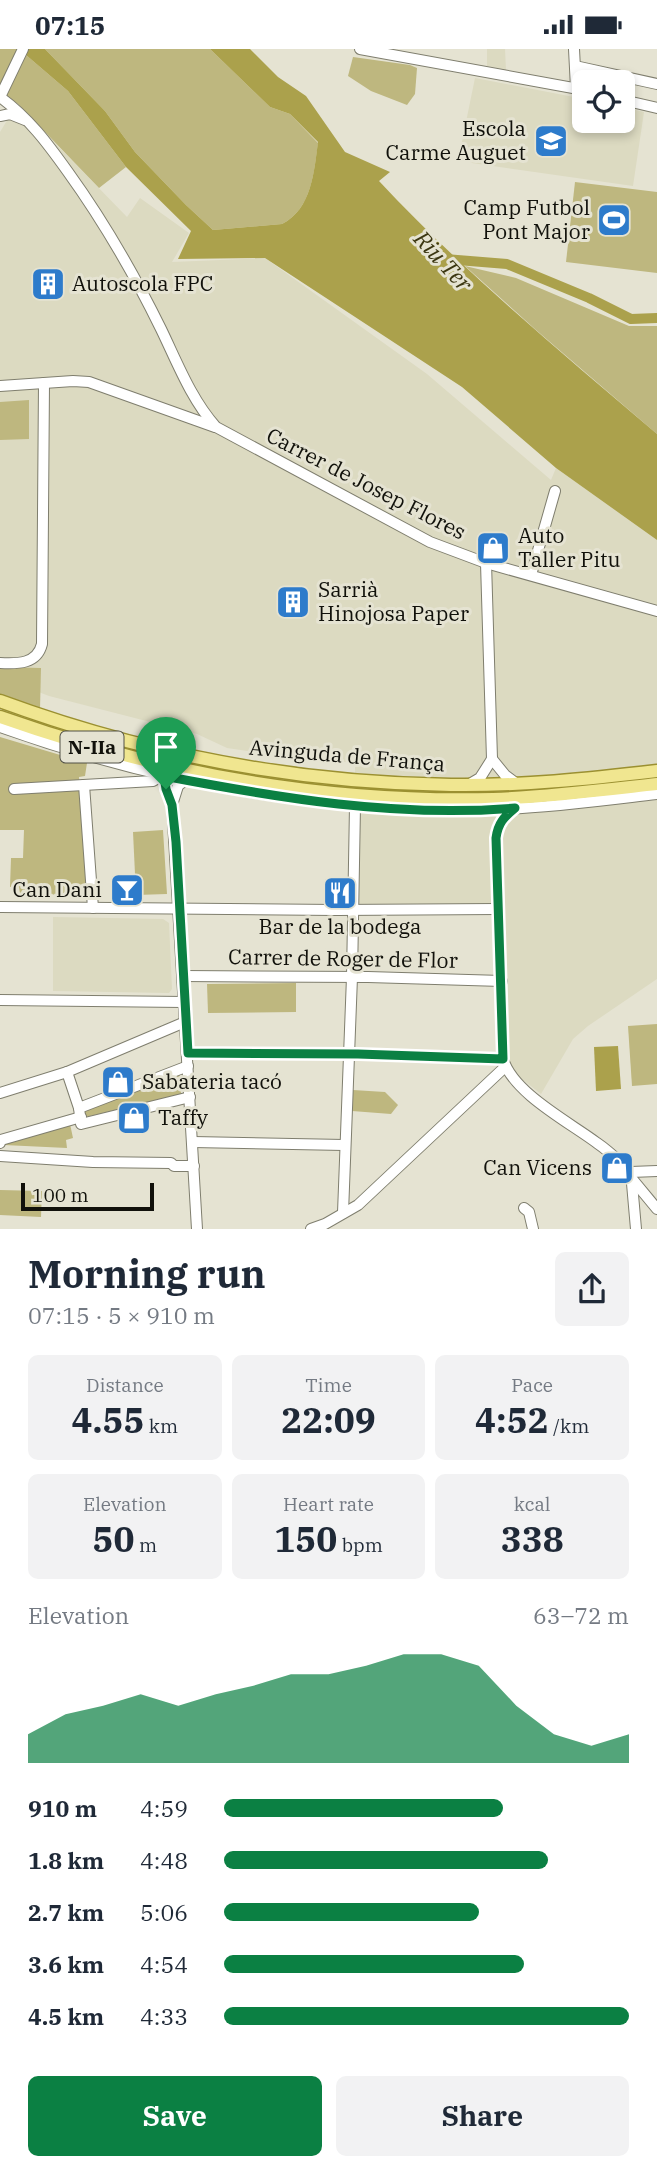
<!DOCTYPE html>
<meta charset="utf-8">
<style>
body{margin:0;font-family:"IBM Plex Serif",serif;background:#f2f2f3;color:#1f2937;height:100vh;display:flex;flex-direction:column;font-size:26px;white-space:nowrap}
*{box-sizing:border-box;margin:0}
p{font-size:23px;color:#747a83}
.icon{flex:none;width:38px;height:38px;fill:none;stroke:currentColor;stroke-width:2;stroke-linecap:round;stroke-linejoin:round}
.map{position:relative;height:1180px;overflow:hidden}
.drawer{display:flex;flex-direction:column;background:#fff;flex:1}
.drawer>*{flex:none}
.buttons{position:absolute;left:572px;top:21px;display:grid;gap:14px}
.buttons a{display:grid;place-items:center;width:63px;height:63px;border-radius:10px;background:#fff;box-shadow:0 4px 10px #0003;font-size:35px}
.scale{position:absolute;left:21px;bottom:18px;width:133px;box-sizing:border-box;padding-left:7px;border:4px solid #11110b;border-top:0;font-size:19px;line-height:24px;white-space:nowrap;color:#11110b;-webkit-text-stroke:5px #e5e3d2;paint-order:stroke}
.pin{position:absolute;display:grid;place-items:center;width:60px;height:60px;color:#fff;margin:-72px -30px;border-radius:50% 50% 50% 0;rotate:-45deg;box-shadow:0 0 7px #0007}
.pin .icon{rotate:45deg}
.round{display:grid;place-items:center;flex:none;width:74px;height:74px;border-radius:10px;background:#f2f2f3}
.head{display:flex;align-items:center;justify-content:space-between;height:119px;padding:0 28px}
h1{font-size:38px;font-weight:700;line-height:52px}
.stats{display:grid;grid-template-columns:repeat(3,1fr);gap:10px;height:119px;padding:7px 28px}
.stats div{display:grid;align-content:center;border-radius:10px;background:#f2f2f3;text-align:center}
.stats b{font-size:35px;font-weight:700}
.stats small{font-size:19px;font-weight:400}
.stats p{font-size:19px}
.chart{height:196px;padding:14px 28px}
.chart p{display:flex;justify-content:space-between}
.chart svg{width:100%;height:126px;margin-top:7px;fill:#0b8043;opacity:.7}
.action{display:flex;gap:14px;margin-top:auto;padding:14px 28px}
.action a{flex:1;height:80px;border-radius:10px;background:#0b8043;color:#fff;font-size:28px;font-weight:700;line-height:80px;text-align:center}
.action a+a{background:#f2f2f3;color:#1f2937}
ul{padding:0 28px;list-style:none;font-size:23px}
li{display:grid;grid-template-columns:112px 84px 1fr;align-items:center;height:52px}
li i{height:18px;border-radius:9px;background:#0b8043}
.status{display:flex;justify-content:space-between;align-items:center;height:49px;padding:0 35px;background:#fff;direction:ltr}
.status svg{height:19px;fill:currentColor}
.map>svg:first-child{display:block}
.built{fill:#dcdac1}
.green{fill:#beb77f}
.water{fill:#aba14c}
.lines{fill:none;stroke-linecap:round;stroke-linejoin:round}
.canal{stroke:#aba14c;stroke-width:10}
.minor-casing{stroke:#7f7e6e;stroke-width:12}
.major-casing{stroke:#9b9031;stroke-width:15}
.minor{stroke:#fff;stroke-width:10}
.major{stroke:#f0e690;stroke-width:12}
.route-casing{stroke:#fff;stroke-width:14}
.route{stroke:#0b8043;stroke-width:9}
.labels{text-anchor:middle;stroke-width:6;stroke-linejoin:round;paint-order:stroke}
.shield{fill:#e5e3d2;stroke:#515047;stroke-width:2}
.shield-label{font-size:19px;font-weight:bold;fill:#11110b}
.poi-label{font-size:21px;fill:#11110b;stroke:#e5e3d2;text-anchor:start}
.street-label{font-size:21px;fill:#11110b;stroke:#e5e3d2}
.water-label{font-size:23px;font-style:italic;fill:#3c3712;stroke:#e5e3d2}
</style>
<div class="status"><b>07:15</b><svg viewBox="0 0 49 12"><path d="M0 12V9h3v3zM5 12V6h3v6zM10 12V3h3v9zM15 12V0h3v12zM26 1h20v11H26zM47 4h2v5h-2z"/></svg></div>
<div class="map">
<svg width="657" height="1180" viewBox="0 0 657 1180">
<rect width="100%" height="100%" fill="#e5e3d2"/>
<g class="built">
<path d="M 487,0 L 505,0 L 506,21 L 487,17 Z"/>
<path d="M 475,29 L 584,50 L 584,72 L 623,72 L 623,58 L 644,63 L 633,137 L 458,112 Z"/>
<path d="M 17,55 L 127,168 L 140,149 L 189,184 L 172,213 L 265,209 L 427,325 L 551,431 L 556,419 L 657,491 L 657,930 L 588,977 L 573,990 L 541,1045 L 513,1023 L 508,1008 L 502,856 L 356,855 L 355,713 L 325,713 L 227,699 L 197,685 L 49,647 L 0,628 L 0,83 Z"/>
<path d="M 53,868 L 163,870 L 169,874 L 172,940 L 169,944 L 53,942 Z"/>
</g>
<g class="green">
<path d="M 0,0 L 19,0 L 68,42 L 126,118 L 99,139 L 18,55 L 0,44 Z"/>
<path d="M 45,0 L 210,0 L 270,58 L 290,65 L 318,94 C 314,122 312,160 282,175 L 213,181 L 186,156 L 135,103 L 105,62 Z"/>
<path d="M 353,8 L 410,16 L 417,19 L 415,45 L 407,56 L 371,42 L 348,27 Z"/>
<path d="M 575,133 L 657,143 L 657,224 L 566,213 Z"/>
<path d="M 465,217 L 516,229 L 629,277 L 657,277 L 657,385 L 536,281 Z"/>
<path d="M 29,351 L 29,390 L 0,391 L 0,353 Z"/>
<path d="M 0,618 L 41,619 L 40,660 L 0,645 Z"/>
<path d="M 3,658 L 134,699 L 450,741 L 449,745 C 368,743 286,737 206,720 C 136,705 69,685 1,663 Z"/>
<path d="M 0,688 L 87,714 L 85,727 L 79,728 L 87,846 L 20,845 L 19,838 L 10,838 L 11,809 L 23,809 L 24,781 L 0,781 Z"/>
<path d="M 163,781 L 167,845 L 136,846 L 133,783 Z"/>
<path d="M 296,934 L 296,963 L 208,964 L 207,935 Z"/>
<path d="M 657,975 L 657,1035 L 632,1037 L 628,977 Z"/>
<path d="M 178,1024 L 181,1028 L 181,1045 L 86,1068 L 84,1060 Z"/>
<path d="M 353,1041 L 385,1043 L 398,1056 L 391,1065 L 352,1062 Z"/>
<path d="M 70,1075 L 73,1089 L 66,1091 L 67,1099 L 4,1096 L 4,1094 Z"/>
<path d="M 0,1141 L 42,1142 L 41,1168 L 0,1166 Z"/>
</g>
<g class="water">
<path d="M 19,0 L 45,0 L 105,62 L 135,103 L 186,156 L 213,181 L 282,175 C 312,160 314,122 318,93 L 290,65 L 270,58 L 210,0 L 250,0 L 278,28 L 306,47 L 345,103 L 390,123 L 379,132 C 464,223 562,304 657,385 L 657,491 L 556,419 L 462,338 L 265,209 L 178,210 L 191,182 L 126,118 L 68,42 Z"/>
<path d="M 618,997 L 621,1040 L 596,1042 L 594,998 Z"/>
</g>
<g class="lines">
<path class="canal" d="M 445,210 L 507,215 L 589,249 L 631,270 L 657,269"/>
<g class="minor-casing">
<g id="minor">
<path d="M 360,0 L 584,41"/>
<path d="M 574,0 L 576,39"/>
<path d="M 575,17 L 657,35"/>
<path d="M 0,48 C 29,69 48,95 68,123 C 104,173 134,225 161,280 C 177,313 191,350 216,378 L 430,493 L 486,514 L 657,562"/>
<path d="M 0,48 L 23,0"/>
<path d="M 623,51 L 657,59"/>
<path d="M 0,67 L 10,65 L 25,71"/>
<path d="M 0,337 L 73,332 L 89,333 L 215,378"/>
<path d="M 486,514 L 492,710"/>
<path d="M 531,526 L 555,442"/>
<path d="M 0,614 C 18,615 37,615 42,595 L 44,334"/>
<path d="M 0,678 C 162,736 332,765 504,760 C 555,758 606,751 657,745"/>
<path d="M 492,710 L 505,726 L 517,735"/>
<path d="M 164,727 L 166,740 L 172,755"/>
<path d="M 185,731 L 178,737 L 172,756 L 197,1180"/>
<path d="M 84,736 L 93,859"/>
<path d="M 468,736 L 480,729 L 492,710"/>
<path d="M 14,740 L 153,732 L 162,727"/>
<path d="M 514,760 C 503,768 498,775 496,789 L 503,1010 C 513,1044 569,1073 597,1094 C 609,1102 620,1113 631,1123"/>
<path d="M 0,858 L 336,861 L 498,860"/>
<path d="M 183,927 L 368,928 L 502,932"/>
<path d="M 0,951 L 184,953"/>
<path d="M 188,1004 L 355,1005 L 503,1010"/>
<path d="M 188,1017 L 79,1059 L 81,1075 L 190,1048"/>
<path d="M 67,1023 L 79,1059"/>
<path d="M 0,1044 L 67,1023 L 185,973"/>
<path d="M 193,1093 L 344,1096"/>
<path d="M 0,1094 L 1,1091 L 81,1068"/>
<path d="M 0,1107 L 93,1113 L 171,1114 L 174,1117 L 194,1117"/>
<path d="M 631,1123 L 636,1180"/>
<path d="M 631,1123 L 657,1122"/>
<path d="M 633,1131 L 657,1160"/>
<path d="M 524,1159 L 529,1163 L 533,1180"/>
<path d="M 343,1164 L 352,928 L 355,757"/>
<path d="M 311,1180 L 325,1175 L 358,1156 L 505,1018"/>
</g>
</g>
<g class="major-casing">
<g id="major">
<path d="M 0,652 C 144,705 297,734 451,736 C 520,737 589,730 657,722"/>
<path d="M 0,668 C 158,724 326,754 493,750 C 548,748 603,741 657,735"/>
</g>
</g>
<use href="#minor" class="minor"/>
<use href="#major" class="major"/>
</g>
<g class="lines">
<g class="route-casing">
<path id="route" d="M 164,727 C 279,749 397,769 515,759 C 504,768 498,774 496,789 L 503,1010 L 358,1005 L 188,1004 L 176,793 L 172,756 L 166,740 Z"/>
</g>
<use href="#route" class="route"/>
</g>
<defs>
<g id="school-square" transform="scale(1.75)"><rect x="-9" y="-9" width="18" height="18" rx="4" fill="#2d7bcb" stroke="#e5e3d2"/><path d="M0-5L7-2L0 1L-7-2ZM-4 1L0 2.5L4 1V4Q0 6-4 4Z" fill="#fff"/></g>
<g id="stadium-square" transform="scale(1.75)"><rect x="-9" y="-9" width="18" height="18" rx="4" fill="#2d7bcb" stroke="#e5e3d2"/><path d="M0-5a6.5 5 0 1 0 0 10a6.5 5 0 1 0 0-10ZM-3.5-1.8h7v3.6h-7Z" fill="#fff"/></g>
<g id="building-square" transform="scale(1.75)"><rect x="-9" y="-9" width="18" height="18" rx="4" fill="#2d7bcb" stroke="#e5e3d2"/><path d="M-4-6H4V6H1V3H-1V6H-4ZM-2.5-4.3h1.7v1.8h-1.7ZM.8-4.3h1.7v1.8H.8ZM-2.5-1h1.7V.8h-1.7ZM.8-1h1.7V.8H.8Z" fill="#fff"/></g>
<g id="shop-square" transform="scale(1.75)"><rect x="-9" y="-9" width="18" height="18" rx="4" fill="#2d7bcb" stroke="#e5e3d2"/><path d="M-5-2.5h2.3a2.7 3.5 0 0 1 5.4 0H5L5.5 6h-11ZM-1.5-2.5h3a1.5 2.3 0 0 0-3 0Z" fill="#fff"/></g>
<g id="bar-square" transform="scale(1.75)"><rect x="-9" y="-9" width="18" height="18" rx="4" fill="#2d7bcb" stroke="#e5e3d2"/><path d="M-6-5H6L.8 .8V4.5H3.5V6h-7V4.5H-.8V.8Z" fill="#fff"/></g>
<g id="restaurant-square" transform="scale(1.75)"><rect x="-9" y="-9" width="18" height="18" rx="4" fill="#2d7bcb" stroke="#e5e3d2"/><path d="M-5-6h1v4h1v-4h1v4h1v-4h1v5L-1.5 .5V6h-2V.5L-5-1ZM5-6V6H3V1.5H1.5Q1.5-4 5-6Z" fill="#fff"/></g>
</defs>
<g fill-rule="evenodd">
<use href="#school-square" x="551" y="92"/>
<use href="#stadium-square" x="614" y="171"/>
<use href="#building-square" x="48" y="235"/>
<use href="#shop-square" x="493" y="499"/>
<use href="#building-square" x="293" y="553"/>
<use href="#bar-square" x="127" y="841"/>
<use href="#restaurant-square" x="340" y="844"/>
<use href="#shop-square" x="118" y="1033"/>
<use href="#shop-square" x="134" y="1069"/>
<use href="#shop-square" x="617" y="1119"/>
</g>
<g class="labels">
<rect class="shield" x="60.5" y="682.5" width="63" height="31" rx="5"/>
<g class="shield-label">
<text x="92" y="705">N-IIa</text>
</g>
<g class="poi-label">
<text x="526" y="87" text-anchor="end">Escola<tspan x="526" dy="24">Carme Auguet</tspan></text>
<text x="590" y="166" text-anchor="end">Camp Futbol<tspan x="590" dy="24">Pont Major</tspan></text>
<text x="72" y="242">Autoscola FPC</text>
<text x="518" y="494">Auto<tspan x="518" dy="24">Taller Pitu</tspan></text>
<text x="318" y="548">Sarrià<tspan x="318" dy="24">Hinojosa Paper</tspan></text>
<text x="102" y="848" text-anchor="end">Can Dani</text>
<text x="340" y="885" text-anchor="middle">Bar de la bodega</text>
<text x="142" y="1040">Sabateria tacó</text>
<text x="158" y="1076">Taffy</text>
<text x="592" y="1126" text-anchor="end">Can Vicens</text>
</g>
<g class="street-label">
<text transform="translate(366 435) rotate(27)" y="7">Carrer de Josep Flores</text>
<text transform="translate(347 707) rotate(5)" y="7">Avinguda de França</text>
<text transform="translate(343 910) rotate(1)" y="7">Carrer de Roger de Flor</text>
</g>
<g class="water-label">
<text transform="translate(443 212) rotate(47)" y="8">Riu Ter</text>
</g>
</g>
</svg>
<div class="buttons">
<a><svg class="icon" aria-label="locate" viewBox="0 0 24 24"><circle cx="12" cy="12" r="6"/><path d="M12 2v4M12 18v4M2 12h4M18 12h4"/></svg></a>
</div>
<div class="scale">100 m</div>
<div class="pin" style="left:166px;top:740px;background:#1e9e55"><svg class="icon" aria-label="arrive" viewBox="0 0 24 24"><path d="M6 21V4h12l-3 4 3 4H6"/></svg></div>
</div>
<section class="drawer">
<div class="head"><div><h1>Morning run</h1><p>07:15 · 5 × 910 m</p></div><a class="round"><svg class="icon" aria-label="share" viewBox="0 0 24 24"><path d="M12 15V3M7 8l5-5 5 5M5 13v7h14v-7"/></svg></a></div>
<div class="stats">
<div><p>Distance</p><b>4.55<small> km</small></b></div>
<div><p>Time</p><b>22:09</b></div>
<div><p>Pace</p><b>4:52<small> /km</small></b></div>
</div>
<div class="stats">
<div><p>Elevation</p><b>50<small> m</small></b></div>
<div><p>Heart rate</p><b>150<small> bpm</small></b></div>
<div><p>kcal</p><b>338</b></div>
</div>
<div class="chart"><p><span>Elevation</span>63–72 m</p>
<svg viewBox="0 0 160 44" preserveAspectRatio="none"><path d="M0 44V34L10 27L20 24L30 20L40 24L50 20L60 17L70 13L80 13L90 10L100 6L110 6L120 10L130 24L140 34L150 38L160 34V44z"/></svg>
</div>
<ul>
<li><b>910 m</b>4:59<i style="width:69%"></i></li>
<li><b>1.8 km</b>4:48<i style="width:80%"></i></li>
<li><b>2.7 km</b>5:06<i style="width:63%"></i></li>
<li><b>3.6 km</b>4:54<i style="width:74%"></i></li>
<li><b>4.5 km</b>4:33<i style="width:100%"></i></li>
</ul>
<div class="action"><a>Save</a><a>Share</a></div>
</section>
